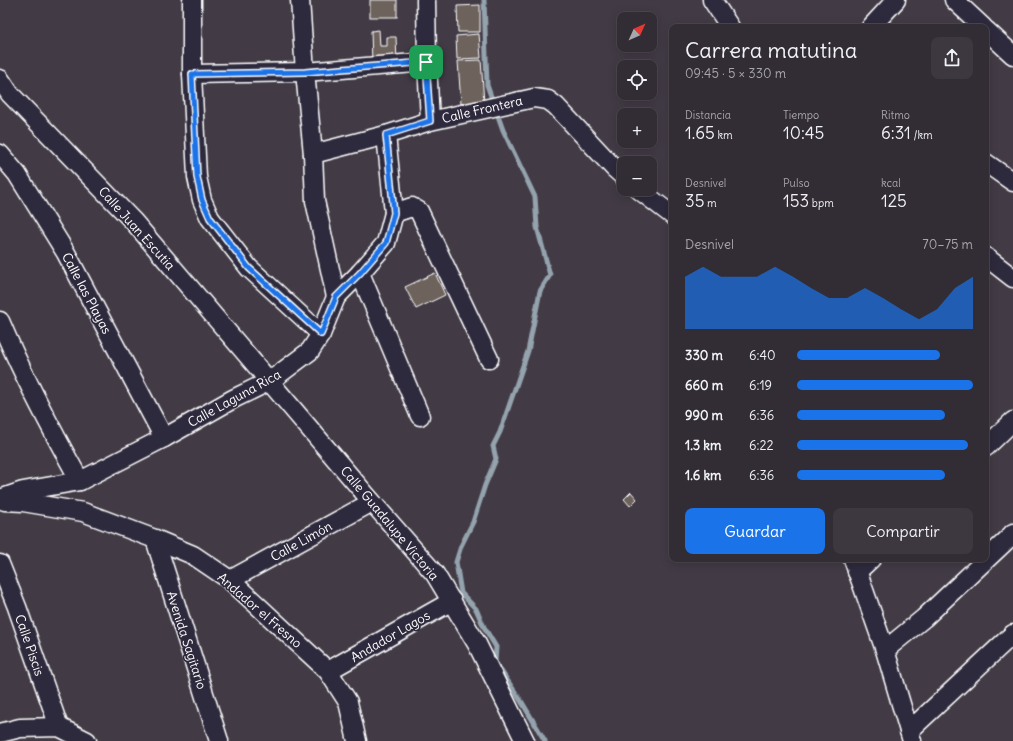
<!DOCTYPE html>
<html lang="es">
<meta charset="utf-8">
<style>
body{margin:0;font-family:Delius,sans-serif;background:#3d3840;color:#f1f3f6;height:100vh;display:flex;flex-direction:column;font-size:15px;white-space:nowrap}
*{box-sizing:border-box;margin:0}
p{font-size:13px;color:#a8a7ac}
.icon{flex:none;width:22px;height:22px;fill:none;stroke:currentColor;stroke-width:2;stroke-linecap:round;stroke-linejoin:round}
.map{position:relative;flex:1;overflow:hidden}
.side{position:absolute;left:669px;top:24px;width:320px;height:538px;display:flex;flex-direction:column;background:#322c34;border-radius:8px;box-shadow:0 2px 10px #0003,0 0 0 1px #4d484f}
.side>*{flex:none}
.needle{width:26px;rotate:45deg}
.controls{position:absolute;left:617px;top:12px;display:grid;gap:8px}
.controls a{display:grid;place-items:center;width:40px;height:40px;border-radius:8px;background:#322c34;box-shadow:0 2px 10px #0003,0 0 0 1px #4d484f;font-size:20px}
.pin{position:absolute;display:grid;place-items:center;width:34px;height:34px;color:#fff;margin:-17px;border-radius:8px;box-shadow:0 2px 6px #0006}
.round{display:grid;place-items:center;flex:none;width:42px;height:42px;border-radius:8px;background:#3d3840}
.summary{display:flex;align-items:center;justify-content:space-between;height:68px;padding:0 16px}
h1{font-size:22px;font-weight:600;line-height:30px}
.stats{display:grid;grid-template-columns:repeat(3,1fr);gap:6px;height:68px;padding:4px 16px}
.stats div{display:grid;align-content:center}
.stats b{font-size:17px;font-weight:600}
.stats small{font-size:11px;font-weight:400}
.stats p{font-size:11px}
.chart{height:112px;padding:8px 16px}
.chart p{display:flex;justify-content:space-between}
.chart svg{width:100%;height:72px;margin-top:4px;fill:#1a73e8;opacity:.7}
.button{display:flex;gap:8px;margin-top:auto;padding:8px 16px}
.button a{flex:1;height:46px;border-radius:8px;background:#1a73e8;color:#fff;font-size:16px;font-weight:600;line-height:46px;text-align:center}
.button a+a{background:#3d3840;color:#f1f3f6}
ul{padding:0 16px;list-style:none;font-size:13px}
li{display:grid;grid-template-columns:64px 48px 1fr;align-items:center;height:30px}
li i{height:10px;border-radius:5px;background:#1a73e8}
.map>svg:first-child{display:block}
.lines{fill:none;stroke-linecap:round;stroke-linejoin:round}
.stream{stroke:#94a3ad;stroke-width:5}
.building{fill:#6d625c;stroke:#fff}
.minor-casing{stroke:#fff;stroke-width:21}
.minor{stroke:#2f2a3d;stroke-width:18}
.route-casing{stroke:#fff;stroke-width:8}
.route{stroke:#1a73e8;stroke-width:5}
.labels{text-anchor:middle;stroke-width:3.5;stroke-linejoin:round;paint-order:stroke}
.street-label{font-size:13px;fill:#fff;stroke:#2f2a3d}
</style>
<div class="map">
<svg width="1013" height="741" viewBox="0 0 1013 741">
<rect width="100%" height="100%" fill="#423b46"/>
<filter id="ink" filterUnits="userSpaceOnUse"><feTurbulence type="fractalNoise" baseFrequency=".025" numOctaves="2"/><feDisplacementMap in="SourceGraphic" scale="8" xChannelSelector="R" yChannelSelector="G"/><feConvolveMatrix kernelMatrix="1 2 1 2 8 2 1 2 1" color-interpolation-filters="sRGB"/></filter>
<g filter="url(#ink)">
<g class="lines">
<path class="stream" d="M 484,0 L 487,85 L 503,130 L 535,197 L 537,227 L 550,275 L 540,291 L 528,351 L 500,432 L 493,446 L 496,459 L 485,485 L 473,522 L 461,546 L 456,562 L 461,593 L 476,609 L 484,627 L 496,647 L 495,662 L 523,704 L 545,741"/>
</g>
<g class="building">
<rect x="370" y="0" width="27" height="17"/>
<path d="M 480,5 L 480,32 L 458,32 L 457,6 Z"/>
<path d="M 379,30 L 380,46 L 387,46 L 387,37 L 396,37 L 397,63 L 372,63 L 371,31 Z"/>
<path d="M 479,34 L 481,58 L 457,59 L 456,36 Z"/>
<path d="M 481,60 L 484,103 L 461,104 L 458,61 Z"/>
<path d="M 435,273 L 445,295 L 416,309 L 405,287 Z"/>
<path d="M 631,492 L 637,499 L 630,506 L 624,499 Z"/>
</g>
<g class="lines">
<g class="minor-casing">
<g id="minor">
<path d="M 192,0 L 192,74 L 197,177 L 202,200 L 210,218 L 249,268 L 321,334"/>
<path d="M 426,0 L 427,62 L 430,121"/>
<path d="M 712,0 L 730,27"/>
<path d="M 954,0 L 983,27"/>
<path d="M 871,27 L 896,0"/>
<path d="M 986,30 L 1013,55"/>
<path d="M 192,74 L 305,72 L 427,62"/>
<path d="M 0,79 L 10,94 L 134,222 L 372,502 L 435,574 L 477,644 L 525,741"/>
<path d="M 0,154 L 17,174 L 66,253 L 164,438"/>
<path d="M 313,154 L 386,135 L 430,121 L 534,98 L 548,100 L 556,106 L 615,169 L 624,177"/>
<path d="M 986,163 L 1013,182"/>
<path d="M 638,189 L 672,215"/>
<path d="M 394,213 L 412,207 L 419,211 L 489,359"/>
<path d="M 986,257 L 1013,278"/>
<path d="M 360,273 L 420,416"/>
<path d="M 336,297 L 360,273 L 386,243 L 394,213 L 386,135"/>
<path d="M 0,321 C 23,376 51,429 80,481"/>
<path d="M 986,447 L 1013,421"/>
<path d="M 0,499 L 23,491 L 80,481 L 164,438 L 233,399 L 270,381 L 310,351 L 321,334 L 336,297 L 315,201 L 313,154 L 305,72 L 300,0"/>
<path d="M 4,501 L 23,502 L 83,512 L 155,539 L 193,555 L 230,580 L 328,671 L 348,702 L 357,741"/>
<path d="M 155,539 L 219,741"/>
<path d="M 853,559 L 885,650 L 912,741"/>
<path d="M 0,564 L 17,607 L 59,727"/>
<path d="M 857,572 L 871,559"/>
<path d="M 230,580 L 372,502"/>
<path d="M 885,650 L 924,618 L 1008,539 L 1013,533"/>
<path d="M 328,671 L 452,601"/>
<path d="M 909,731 L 1013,634"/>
<path d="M 0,733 L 20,728 L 59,727 L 87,741"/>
</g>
</g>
<use href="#minor" class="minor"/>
</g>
</g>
<g class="lines" filter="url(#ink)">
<g class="route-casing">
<path id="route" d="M 426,62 L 430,121 L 386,135 L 394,213 L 386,243 L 360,273 L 336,297 L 321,334 L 249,268 L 210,218 L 202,200 L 197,177 L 192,74 L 305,72 Z"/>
</g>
<use href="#route" class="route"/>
</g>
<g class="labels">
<g class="street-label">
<text transform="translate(482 109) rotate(-13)" y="5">Calle Frontera</text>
<text transform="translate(137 228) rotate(48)" y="5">Calle Juan Escutia</text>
<text transform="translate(87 293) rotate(62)" y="5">Calle las Playas</text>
<text transform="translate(234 398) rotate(-29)" y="5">Calle Laguna Rica</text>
<text transform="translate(390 523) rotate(50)" y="5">Calle Guadalupe Victoria</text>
<text transform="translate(301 541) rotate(-29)" y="5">Calle Limón</text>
<text transform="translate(260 610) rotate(41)" y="5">Andador el Fresno</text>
<text transform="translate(390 636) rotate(-30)" y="5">Andador Lagos</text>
<text transform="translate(187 640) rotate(72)" y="5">Avenida Sagitario</text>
<text transform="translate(30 645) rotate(71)" y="5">Calle Piscis</text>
</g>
</g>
</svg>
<div class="controls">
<a><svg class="needle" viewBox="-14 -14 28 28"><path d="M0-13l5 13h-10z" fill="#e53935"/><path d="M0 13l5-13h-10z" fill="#a8a7ac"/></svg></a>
<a><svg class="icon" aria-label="locate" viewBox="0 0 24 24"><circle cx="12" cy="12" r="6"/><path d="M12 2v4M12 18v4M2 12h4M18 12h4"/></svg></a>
<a>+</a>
<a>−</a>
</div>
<div class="pin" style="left:426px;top:62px;background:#1e9e55"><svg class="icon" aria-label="arrive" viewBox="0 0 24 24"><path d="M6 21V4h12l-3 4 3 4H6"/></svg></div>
<section class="side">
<div class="summary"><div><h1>Carrera matutina</h1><p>09:45 · 5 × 330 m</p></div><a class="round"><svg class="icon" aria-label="share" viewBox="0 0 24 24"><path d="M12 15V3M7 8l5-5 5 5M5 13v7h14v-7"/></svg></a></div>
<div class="stats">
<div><p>Distancia</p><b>1.65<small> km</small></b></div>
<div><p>Tiempo</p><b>10:45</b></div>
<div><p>Ritmo</p><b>6:31<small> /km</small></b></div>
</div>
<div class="stats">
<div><p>Desnivel</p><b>35<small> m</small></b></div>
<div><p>Pulso</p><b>153<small> bpm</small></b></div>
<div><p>kcal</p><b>125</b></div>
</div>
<div class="chart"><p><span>Desnivel</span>70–75 m</p>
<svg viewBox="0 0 160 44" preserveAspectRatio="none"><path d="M0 44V12L10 6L20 12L30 12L40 12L50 6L60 12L70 19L80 25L90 25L100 19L110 25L120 32L130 38L140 32L150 19L160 12V44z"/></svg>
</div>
<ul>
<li><b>330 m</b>6:40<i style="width:81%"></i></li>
<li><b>660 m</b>6:19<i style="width:100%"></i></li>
<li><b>990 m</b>6:36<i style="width:84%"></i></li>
<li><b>1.3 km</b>6:22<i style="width:97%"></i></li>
<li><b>1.6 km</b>6:36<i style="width:84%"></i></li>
</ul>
<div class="button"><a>Guardar</a><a>Compartir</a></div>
</section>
</div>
